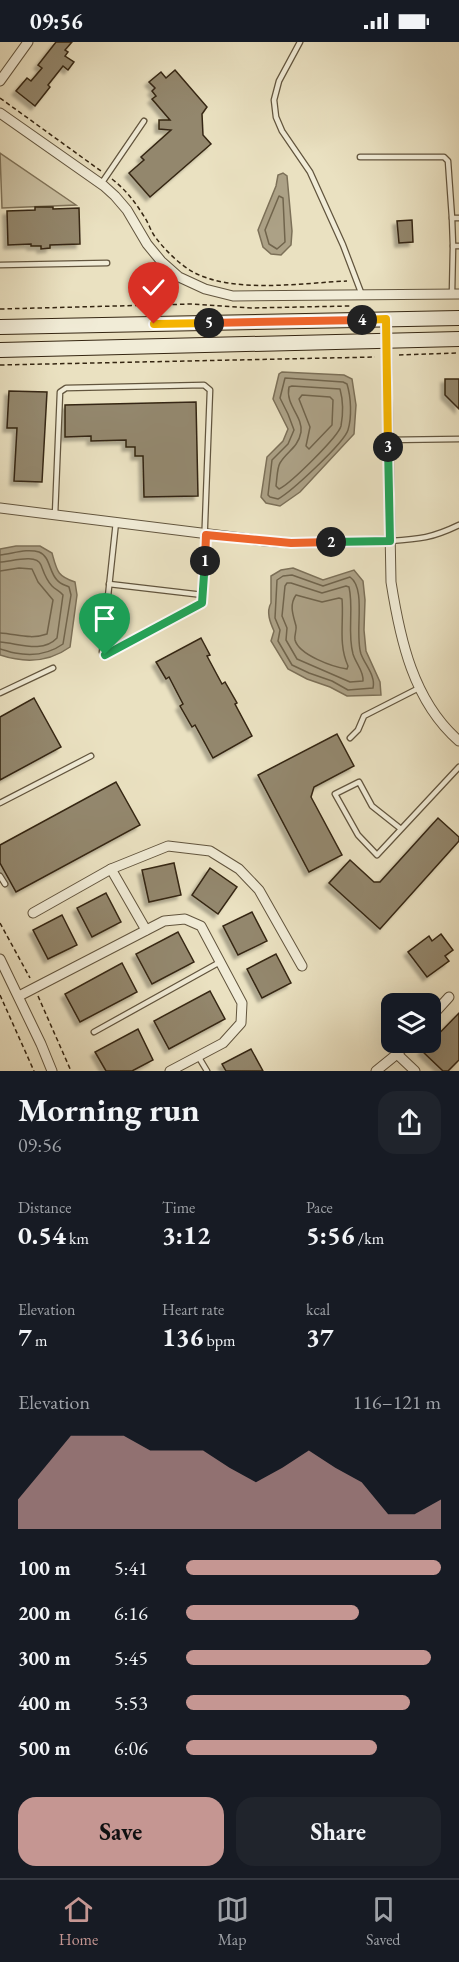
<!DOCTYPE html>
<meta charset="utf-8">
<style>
body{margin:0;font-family:"EB Garamond",serif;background:#20242c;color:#f1f3f6;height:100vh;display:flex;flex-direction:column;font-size:22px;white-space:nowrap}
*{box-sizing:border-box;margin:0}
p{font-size:20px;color:#9ea1a6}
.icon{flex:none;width:33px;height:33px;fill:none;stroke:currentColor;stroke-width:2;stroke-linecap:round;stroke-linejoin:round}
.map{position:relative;height:1029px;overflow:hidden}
.drawer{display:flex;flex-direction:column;background:#171b24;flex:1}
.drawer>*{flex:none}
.fabs{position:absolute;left:381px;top:951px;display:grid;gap:12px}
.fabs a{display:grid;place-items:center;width:60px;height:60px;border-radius:12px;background:#171b24;box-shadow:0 6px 24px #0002;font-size:30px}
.pin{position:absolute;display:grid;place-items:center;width:51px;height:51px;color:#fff;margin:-62px -26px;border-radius:50% 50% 50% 0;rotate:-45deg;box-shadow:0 0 6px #0007}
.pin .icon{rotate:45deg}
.km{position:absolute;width:30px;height:30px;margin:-15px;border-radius:50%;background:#222;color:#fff;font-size:16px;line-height:30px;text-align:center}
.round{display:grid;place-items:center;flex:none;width:63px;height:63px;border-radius:18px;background:#20242c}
.overview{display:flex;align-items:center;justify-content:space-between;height:102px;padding:0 18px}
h1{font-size:33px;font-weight:700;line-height:45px}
.figures{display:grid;grid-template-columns:repeat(3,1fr);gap:9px;height:102px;padding:6px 18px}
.figures div{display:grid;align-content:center}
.figures b{font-size:26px;font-weight:700}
.figures small{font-size:16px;font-weight:400}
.figures p{font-size:16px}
.chart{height:168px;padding:12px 18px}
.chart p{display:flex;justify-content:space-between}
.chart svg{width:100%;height:108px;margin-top:6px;fill:#c59692;opacity:.7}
.button{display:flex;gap:12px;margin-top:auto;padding:12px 18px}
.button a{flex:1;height:69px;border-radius:18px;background:#c59692;color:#111;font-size:24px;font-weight:700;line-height:69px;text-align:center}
.button a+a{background:#20242c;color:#f1f3f6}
ul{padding:0 18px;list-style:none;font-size:20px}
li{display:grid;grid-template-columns:96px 72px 1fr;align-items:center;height:45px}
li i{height:15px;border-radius:8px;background:#c59692}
.status{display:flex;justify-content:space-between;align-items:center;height:42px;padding:0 30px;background:#171b24;direction:ltr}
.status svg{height:16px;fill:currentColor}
.tab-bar{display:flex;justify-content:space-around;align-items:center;height:84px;border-top:2px solid #363941;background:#171b24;font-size:16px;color:#9ea1a6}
.tab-bar a{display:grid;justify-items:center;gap:3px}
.tab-bar .on{color:#c59692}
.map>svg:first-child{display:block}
.green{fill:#cbc1a3;stroke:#80745a;stroke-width:1.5}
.water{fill:#aca186;stroke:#7c7058;stroke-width:1.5}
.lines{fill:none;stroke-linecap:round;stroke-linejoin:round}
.shore{stroke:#70644c;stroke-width:1.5}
.building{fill:#93876d;stroke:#352612;stroke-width:1.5;filter:url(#shadow)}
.service-casing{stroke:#62553e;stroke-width:7}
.minor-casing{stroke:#62553e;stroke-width:11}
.secondary-casing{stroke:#352612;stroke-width:16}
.path{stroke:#352612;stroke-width:1.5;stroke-dasharray:4.5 3;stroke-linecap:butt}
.service{stroke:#f1ecd7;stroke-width:4.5}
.minor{stroke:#f1ecd7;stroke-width:9}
.secondary{stroke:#f1ecd7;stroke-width:14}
.split-1-casing{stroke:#fff;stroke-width:12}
.split-2-casing{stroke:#fff;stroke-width:12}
.split-3-casing{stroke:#fff;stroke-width:12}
.split-4-casing{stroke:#fff;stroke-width:12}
.split-5-casing{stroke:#fff;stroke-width:12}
.split-6-casing{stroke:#fff;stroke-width:12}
.split-1{stroke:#22a559;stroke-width:8}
.split-2{stroke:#f0652b;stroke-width:8}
.split-3{stroke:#22a559;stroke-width:8}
.split-4{stroke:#f5b400;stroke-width:8}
.split-5{stroke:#f0652b;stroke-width:8}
.split-6{stroke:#f5b400;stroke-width:8}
</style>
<div class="status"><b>09:56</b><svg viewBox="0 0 49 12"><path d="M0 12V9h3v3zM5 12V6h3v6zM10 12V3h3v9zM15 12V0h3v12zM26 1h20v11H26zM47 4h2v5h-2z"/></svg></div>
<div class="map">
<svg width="459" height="1029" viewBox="0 0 459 1029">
<defs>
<filter id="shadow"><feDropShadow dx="-4" dy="4" stdDeviation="1.5" flood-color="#0004"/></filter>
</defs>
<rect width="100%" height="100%" fill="#eae1c1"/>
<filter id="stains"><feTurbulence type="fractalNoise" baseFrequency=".00333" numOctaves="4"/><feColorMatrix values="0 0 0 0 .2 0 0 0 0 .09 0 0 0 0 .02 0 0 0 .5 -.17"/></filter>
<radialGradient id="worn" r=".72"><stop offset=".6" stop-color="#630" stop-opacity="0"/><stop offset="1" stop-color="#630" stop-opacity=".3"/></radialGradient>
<path class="green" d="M 0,111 L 76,163 L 2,166 Z"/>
<g class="water">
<path d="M 283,131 L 287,134 L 292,189 L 291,203 L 281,213 L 271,212 L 263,205 L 258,188 L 276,144 L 278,133 Z"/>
<path d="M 282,330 L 344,333 L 352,337 L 356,363 L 354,392 L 300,450 L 280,464 L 266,461 L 261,455 L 267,415 L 283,399 L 288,387 L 273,357 L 279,332 Z"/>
<path d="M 16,504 L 40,504 L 52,511 C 57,529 57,534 75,540 L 77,553 L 70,605 C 48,621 24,621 0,613 L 0,507 Z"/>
<path d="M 293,526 L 323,538 L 354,528 L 363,539 L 365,558 L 364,588 L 366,609 L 380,640 L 381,653 L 347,654 L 330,645 L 307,637 L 288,627 L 271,599 L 274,589 C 270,580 266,570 271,561 L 271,534 L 281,528 Z"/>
</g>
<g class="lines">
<g class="shore">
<path d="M 279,154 L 283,156 L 285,200 L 277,207 L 269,202 L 265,188 Z"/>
<path d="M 285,336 L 343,340 L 347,342 C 351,355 352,375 348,388 C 344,401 291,450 278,457 L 270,455 L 268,453 L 272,418 L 288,402 L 294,388 L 288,372 L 280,356 Z"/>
<path d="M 292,344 L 340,347 C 343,358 343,373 341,384 C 338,395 290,442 279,447 L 276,444 C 277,437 277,426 280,421 C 287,409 298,406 301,390 C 303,374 285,363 289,345 Z"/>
<path d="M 302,353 L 330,355 L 333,358 L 332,383 L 309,407 L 306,404 L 310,385 L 299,357 Z"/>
<path d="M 0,513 C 12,512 27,506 39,510 C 50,514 49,530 57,538 C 60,542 65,543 69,545 L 71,553 L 63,602 C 49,612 31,614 15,611 C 9,610 5,608 0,607"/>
<path d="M 0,520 C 10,520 36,511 41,523 C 44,531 46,538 52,544 C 56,548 60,549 63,553 L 57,596 C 42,612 18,601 0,600"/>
<path d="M 0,529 L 19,526 L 32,527 L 38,540 L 53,558 L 47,592 C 30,598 17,592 0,591"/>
<path d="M 292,533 L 323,544 L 350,535 C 367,547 354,591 361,612 C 365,623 376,634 373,646 L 348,648 L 332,639 L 309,631 L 292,623 L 278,599 L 280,588 L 275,576 L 277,538 L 283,534 Z"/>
<path d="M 287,541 L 291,541 L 322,551 L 346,544 L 349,545 C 354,567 347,590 353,612 C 356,622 364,629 363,639 L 350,640 L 297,617 L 286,598 L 287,586 L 282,574 L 285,544 Z"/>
<path d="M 296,553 L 322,560 L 339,556 L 342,557 C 344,579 338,602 348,624 L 347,627 C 333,625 299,613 295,598 C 294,593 297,588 296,584 C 293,573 289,563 296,553 Z"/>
</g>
</g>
<g class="building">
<path d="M 56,0 L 72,0 L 65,8 L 68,10 L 65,14 L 74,20 L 68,28 L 63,24 L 48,43 L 50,45 L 35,64 L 16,49 L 27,36 L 31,39 L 42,26 L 38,23 Z"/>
<path d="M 175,28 L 207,65 L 202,72 L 203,93 L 211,102 L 150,155 L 129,131 L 144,118 L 141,115 L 171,88 L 159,87 L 159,78 L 170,78 L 152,57 L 156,54 L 152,49 L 155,46 L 149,40 L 161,30 L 166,36 Z"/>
<path d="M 35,165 L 53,165 L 53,167 L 79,166 L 80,202 L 50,203 L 50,206 L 41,207 L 41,204 L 31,204 L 31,202 L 8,203 L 7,169 L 35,168 Z"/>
<path d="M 412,178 L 413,200 L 399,201 L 397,179 Z"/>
<path d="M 445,337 L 459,337 L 459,367 L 445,353 Z"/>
<path d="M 9,349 L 47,350 L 42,440 L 14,439 L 17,386 L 7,386 Z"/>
<path d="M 196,360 L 198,454 L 144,455 L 143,414 L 135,414 L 135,405 L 126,405 L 126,398 L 91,399 L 91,394 L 65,395 L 65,363 Z"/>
<path d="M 201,596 L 210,613 L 207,614 L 222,642 L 225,640 L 237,661 L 235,662 L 252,694 L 213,716 L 195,683 L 192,685 L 180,664 L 183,662 L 169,635 L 166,637 L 156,620 Z"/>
<path d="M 34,656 L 61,705 L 0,738 L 0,675 Z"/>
<path d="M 337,692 L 354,724 L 314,745 L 311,755 L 342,813 L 309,830 L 258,733 Z"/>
<path d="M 116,740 L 140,783 L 16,850 L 0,821 L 0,803 Z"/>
<path d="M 438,776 L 459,795 L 459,799 L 380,887 L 329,841 L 350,818 L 374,840 L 380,840 Z"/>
<path d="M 174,821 L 181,853 L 149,860 L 142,828 Z"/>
<path d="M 210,826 L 237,845 L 218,872 L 192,853 Z"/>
<path d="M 106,851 L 121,880 L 92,895 L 77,866 Z"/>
<path d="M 252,870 L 267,899 L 238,913 L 223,884 Z"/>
<path d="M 62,873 L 77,903 L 48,917 L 33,888 Z"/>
<path d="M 178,890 L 194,920 L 152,942 L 136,912 Z"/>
<path d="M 441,892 L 453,908 L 445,914 L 449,919 L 427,935 L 408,910 L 429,894 L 432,899 Z"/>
<path d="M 276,912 L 291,941 L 262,956 L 247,927 Z"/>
<path d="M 122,921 L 137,950 L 80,980 L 65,952 Z"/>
<path d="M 210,949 L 225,977 L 169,1007 L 154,979 Z"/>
<path d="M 459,971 L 459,1018 L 448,1029 L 443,1029 L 422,1009 Z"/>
<path d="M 138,987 L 153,1018 L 132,1029 L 106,1029 L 95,1010 Z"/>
<path d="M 251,1007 L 263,1029 L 226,1029 L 222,1022 Z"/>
</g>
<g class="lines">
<g class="service-casing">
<g id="service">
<path d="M 300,0 L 279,39 L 274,58 L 276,75 L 282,89 L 310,130 L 343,203 L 362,253"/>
<path d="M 360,115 L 444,115 L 448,119 L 452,176"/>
<path d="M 101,142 L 144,79"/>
<path d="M 453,204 L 452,176 L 459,176"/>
<path d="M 0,223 L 107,221"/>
<path d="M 452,252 L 453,204 L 459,204"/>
<path d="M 388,398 L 459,397"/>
<path d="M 55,473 L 60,350 L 66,346 L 204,343 L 210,348 L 202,561 L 105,613 L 102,610 L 116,480"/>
<path d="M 390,499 C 420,497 432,496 459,483"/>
<path d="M 109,542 L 203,553"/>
<path d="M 0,651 L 53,626"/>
<path d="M 350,696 L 358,688 L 364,674 L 419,646"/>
<path d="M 0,761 L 91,714"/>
<path d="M 401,787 L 372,764 L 359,740 L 335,752 L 358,793 L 377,813 L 459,725"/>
<path d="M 0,834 L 5,842"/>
<path d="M 94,990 L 220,920"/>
<path d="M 198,1014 L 207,1029"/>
</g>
</g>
<g class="minor-casing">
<g id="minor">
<path d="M 0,39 L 28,0"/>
<path d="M 0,71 L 104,144 L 115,154 L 127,168 L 147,202 L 161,219 L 179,235 L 205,247 L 233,254 L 459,252"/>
<path d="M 386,277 L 391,540 C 400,597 413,659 459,699"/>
<path d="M 0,466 L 265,499 L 291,501 L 390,499"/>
<path d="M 111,827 L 146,888"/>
<path d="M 33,871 L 111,827 L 168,804 L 210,809 L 239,827 L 259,848 L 302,924"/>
<path d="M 0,917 L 41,1002 L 52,1029"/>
<path d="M 19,954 L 164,879 L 185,877 L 201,884 L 242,961 L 241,981 L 223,1001 L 170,1029"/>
<path d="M 430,976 L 449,955"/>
<path d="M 397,1012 L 415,1029"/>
<path d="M 376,1029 L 397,1012 L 408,1000"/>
</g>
</g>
<g class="secondary-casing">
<g id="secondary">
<path d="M 0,285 L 459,276"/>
<path d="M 0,308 L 459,297"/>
</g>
</g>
<g class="path">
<path d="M 0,56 L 101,129"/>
<path d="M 112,137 C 126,148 136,161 145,176 C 149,182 151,190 156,196 C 165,208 179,222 193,230 C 234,252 301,241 347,239"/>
<path d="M 0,267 L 192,262 L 251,266 L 350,264"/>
<path d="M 399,313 L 459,311"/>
<path d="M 0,323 L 375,315"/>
<path d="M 0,881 L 30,936"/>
<path d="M 0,953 L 34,1029"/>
<path d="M 38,954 L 71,1029"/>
</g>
<use href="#service" class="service"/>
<use href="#minor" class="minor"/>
<use href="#secondary" class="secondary"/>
</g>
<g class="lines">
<g class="split-1-casing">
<path id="split-1" d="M 105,613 L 202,561 L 205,519"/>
</g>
<g class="split-2-casing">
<path id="split-2" d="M 205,519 L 206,493 L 291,501 L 331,500"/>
</g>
<g class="split-3-casing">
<path id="split-3" d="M 331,500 L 390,499 L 388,405"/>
</g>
<g class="split-4-casing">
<path id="split-4" d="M 362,278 L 386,277 L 388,405"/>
</g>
<g class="split-5-casing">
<path id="split-5" d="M 209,281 L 362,278"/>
</g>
<g class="split-6-casing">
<path id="split-6" d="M 154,282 L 209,281"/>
</g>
<use href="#split-1" class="split-1"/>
<use href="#split-2" class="split-2"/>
<use href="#split-3" class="split-3"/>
<use href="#split-4" class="split-4"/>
<use href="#split-5" class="split-5"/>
<use href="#split-6" class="split-6"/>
</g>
<rect width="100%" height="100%" filter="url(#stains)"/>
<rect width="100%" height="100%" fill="url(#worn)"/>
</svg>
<div class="fabs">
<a><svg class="icon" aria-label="layers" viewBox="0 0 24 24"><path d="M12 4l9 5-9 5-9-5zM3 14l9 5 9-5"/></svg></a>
</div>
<div class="pin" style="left:105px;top:613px;background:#1e9e55"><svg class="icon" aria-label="arrive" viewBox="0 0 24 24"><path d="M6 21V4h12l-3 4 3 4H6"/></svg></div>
<div class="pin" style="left:154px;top:282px;background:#d93025"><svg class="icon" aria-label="check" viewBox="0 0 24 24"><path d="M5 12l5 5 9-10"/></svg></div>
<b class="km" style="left:205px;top:519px">1</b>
<b class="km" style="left:331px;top:500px">2</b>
<b class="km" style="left:388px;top:405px">3</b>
<b class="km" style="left:362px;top:278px">4</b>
<b class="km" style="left:209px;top:281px">5</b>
</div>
<section class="drawer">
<div class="overview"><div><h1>Morning run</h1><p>09:56</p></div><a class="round"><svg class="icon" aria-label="share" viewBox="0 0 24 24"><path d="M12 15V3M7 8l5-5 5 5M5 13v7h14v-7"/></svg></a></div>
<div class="figures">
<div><p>Distance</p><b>0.54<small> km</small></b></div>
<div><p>Time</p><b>3:12</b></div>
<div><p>Pace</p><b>5:56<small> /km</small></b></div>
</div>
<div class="figures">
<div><p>Elevation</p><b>7<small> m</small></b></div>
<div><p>Heart rate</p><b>136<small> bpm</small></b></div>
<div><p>kcal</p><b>37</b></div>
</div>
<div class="chart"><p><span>Elevation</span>116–121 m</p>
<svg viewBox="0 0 160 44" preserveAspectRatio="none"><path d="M0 44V32L10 19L20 6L30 6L40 6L50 12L60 12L70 12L80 19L90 25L100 19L110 12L120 19L130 25L140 38L150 38L160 32V44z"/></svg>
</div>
<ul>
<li><b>100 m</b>5:41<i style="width:100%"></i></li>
<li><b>200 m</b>6:16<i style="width:68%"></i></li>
<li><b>300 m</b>5:45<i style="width:96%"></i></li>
<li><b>400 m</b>5:53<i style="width:88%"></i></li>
<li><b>500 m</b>6:06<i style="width:75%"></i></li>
</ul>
<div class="button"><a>Save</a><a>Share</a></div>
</section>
<nav class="tab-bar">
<a class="on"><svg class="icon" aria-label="home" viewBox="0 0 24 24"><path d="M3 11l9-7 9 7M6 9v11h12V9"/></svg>Home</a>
<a><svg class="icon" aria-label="map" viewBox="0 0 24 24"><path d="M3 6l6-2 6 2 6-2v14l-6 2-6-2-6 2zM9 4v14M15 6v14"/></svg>Map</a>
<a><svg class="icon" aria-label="saved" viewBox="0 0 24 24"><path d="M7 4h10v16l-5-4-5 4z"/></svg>Saved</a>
</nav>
